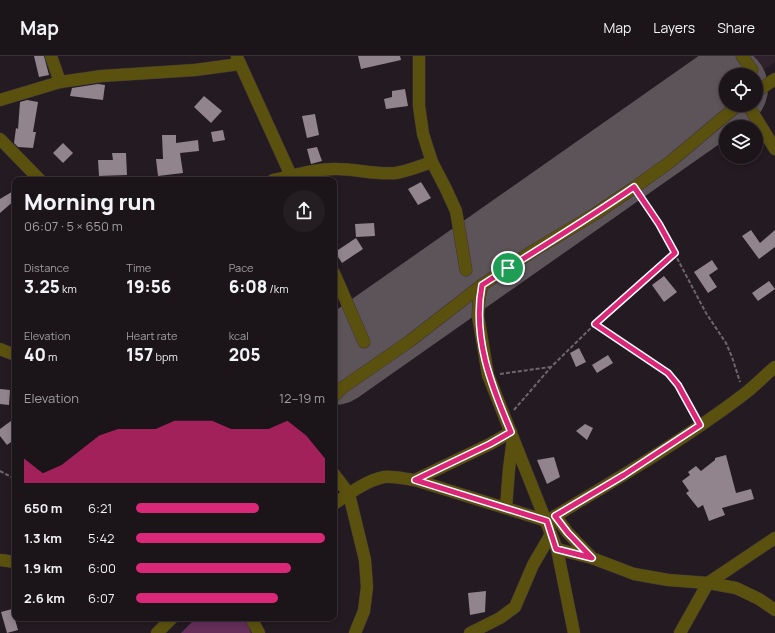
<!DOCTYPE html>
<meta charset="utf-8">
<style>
body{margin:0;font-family:Manrope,sans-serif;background:#241d22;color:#f1f3f6;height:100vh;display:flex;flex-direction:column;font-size:15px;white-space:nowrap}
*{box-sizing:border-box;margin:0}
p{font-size:13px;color:#a09ea2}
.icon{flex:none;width:22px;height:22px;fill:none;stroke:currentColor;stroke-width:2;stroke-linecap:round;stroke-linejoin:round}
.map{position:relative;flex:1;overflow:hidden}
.drawer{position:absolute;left:12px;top:121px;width:325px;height:444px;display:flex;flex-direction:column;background:#1b1419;border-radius:8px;box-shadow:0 2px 6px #0003,0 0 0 1px #393338}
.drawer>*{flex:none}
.buttons{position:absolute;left:719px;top:12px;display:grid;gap:8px}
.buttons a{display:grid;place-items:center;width:44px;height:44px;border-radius:50%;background:#1b1419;box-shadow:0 2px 6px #0003,0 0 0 1px #393338;font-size:20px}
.pin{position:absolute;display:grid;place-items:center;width:34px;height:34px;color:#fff;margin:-17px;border:2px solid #fff;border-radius:50%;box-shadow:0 1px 4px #0007}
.round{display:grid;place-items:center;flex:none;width:42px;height:42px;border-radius:21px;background:#241d22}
.summary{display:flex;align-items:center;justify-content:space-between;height:68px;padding:0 12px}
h1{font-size:22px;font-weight:800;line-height:30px}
.stats{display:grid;grid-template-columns:repeat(3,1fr);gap:6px;height:68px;padding:4px 12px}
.stats div{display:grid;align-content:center}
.stats b{font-size:17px;font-weight:800}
.stats small{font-size:11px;font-weight:400}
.stats p{font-size:11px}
.chart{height:112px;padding:8px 12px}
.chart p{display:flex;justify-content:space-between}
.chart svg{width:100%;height:72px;margin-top:4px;fill:#db2777;opacity:.7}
ul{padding:0 12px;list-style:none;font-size:13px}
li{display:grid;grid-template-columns:64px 48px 1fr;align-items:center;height:30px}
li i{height:10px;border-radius:5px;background:#db2777}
header{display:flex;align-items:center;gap:24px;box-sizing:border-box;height:56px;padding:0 20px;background:#1b1419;border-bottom:1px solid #393338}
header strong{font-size:19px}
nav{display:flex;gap:22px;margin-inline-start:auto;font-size:14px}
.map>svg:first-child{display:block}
.built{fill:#30222d}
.green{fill:#632f59}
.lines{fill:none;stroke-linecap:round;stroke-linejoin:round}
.runway{stroke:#5d545a;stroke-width:84}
.building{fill:#91848d}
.minor-casing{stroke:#3e343b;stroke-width:13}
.path{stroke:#6f666d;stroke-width:2;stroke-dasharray:4 2;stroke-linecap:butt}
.minor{stroke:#5b510e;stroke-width:12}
.route-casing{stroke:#fff;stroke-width:8}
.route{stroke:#db2777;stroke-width:5}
</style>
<header>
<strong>Map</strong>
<nav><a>Map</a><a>Layers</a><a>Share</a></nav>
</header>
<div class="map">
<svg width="775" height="577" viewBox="0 0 775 577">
<rect width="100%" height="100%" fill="#241a21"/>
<path class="built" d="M 738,0 L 775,0 L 775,6 L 756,19 L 726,19 L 726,40 L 334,316 L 334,283 Z"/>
<path class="green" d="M 196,562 L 246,562 L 251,577 L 181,577 Z"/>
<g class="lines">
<path class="runway" d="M 334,307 L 726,32"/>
</g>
<g class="building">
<path d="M 34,0 L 44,0 L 49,19 L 39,21 Z"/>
<path d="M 358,0 L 400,0 L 401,4 L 361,13 Z"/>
<path d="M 98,28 L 105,29 L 103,44 L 70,40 L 72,32 Z"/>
<path d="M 405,33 L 408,50 L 386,53 L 384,43 L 392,41 L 392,35 Z"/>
<path d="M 204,40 L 222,55 L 211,67 L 194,51 Z"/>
<path d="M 27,44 L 38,46 L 33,76 L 36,76 L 33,92 L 18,91 L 14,87 L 16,72 L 18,73 L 20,46 Z"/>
<path d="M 315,58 L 319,79 L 307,82 L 302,60 Z"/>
<path d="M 223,74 L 225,84 L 213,86 L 211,76 Z"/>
<path d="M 162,79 L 176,79 L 176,87 L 198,84 L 199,95 L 180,97 L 183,117 L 158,120 L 156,103 L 163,103 Z"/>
<path d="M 63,87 L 73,97 L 63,107 L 53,97 Z"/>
<path d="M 317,91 L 322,105 L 311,108 L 307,93 Z"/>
<path d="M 112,97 L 126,97 L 127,119 L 99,120 L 98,104 L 113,104 Z"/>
<path d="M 421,126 L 431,142 L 418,149 L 408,133 Z"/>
<path d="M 15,134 L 15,144 L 0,157 L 0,143 Z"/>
<path d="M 374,167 L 375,180 L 356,181 L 355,168 Z"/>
<path d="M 751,174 L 760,187 L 775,174 L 775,191 L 759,203 L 742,180 Z"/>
<path d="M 356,182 L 363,193 L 342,207 L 335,196 Z"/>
<path d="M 712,204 L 718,213 L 709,219 L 717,231 L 708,237 L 694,216 Z"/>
<path d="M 664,220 L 677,236 L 664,246 L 652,229 Z"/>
<path d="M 769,225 L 775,233 L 758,245 L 752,237 Z"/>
<path d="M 579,292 L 586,306 L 576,311 L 570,297 Z"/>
<path d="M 608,299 L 613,307 L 597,317 L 592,309 Z"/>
<path d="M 0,333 L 10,334 L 9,349 L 0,348 Z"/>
<path d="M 15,362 L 15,383 L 7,389 L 0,380 L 0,373 Z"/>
<path d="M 585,368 L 593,372 L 587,384 L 576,375 Z"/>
<path d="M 726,399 L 736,437 L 751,433 L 754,443 L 722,452 L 725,459 L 709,465 L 703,449 L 698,452 L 686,437 L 689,435 L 682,425 L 690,419 L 688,416 L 696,410 L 701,415 L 715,404 L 715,402 Z"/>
<path d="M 554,401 L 560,421 L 547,428 L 537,404 Z"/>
<path d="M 486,535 L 485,556 L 470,559 L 468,537 Z"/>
<path d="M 12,553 L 18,574 L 7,577 L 1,556 Z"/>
</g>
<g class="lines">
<g class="minor-casing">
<g id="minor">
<path d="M 51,0 L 60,26"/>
<path d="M 419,0 L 419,50 L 423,78 L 432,106 L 446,133 L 456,155 L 466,214"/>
<path d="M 742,0 L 752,14"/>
<path d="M 237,1 L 293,124"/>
<path d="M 756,36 L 775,23"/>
<path d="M 0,44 L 60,26 L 102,20 L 195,14 L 240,8"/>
<path d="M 748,49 L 775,93"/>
<path d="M 0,83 L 40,124"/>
<path d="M 273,124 C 293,120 316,112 337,113 C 357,113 376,119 396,117 C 408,115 420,110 432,106"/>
<path d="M 334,217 L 364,286"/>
<path d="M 482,229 L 479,243 L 478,260 L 488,319 L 551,478 L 557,493 L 574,577"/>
<path d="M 0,293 L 15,299"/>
<path d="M 334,340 L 342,332 L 410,285 L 482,229 L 533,195 L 595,158 L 635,131 L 670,106 L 738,49"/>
<path d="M 334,418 L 349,438 L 365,504 L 367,531 L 364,555 L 355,577"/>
<path d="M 415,424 L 490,388 L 511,376"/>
<path d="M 334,448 C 347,439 367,424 384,421 C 394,420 405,423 415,424 L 547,465 C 613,425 681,386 743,339 C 754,331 764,320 775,311"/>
<path d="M 506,452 L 509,413 L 513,382"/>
<path d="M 555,460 L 568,477 L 592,502"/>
<path d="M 557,493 L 592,502 L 634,518 L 668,524 L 708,527 L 736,532 L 759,543 L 775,554"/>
<path d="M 0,504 L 15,506"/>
<path d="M 251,562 L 259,577"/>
<path d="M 157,577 L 172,562"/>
<path d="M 470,577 L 500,562 L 515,551 L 533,509 L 551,478"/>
<path d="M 680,577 L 708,527 L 775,482"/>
</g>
</g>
<g class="path">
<path d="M 641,140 L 659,168 L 706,257 L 726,287 L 732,301 L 740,326"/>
<path d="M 595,268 L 668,317 L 678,329 L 695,360"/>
<path d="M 500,318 L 550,311"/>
<path d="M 514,354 L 551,311 L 595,268 L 675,197"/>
<path d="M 0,415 L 15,423"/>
</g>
<use href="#minor" class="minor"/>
</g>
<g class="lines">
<g class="route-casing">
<path id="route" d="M 634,131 L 659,168 L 675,197 L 595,268 L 668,317 L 678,329 L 700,369 L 624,419 L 555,460 L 568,477 L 592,502 L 556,493 L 547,465 L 415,424 L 490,388 L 511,376 C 491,329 472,281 482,229 C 533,196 585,165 634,131 Z"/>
</g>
<use href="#route" class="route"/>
</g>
</svg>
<div class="buttons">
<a><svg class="icon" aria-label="locate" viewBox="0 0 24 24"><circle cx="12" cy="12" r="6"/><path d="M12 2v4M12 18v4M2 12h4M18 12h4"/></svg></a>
<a><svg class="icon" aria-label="layers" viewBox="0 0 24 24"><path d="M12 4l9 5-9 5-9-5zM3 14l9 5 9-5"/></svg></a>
</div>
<div class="pin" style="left:508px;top:212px;background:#1e9e55"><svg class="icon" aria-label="arrive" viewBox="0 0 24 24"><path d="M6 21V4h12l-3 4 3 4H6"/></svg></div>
<section class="drawer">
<div class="summary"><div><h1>Morning run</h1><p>06:07 · 5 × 650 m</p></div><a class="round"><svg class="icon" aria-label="share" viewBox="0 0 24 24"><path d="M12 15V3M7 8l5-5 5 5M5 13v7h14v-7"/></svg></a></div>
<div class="stats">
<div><p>Distance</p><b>3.25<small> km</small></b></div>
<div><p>Time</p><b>19:56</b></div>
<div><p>Pace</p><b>6:08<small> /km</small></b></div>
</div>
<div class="stats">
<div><p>Elevation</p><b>40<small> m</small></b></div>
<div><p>Heart rate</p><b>157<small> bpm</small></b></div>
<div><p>kcal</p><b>205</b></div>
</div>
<div class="chart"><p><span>Elevation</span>12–19 m</p>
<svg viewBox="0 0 160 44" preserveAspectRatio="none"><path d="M0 44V29L10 38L20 33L30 24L40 15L50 11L60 11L70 11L80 6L90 6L100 6L110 11L120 11L130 11L140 6L150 15L160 29V44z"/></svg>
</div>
<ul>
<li><b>650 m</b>6:21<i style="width:65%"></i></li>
<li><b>1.3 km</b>5:42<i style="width:100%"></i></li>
<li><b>1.9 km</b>6:00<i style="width:82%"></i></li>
<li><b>2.6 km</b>6:07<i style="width:75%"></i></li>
</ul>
</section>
</div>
